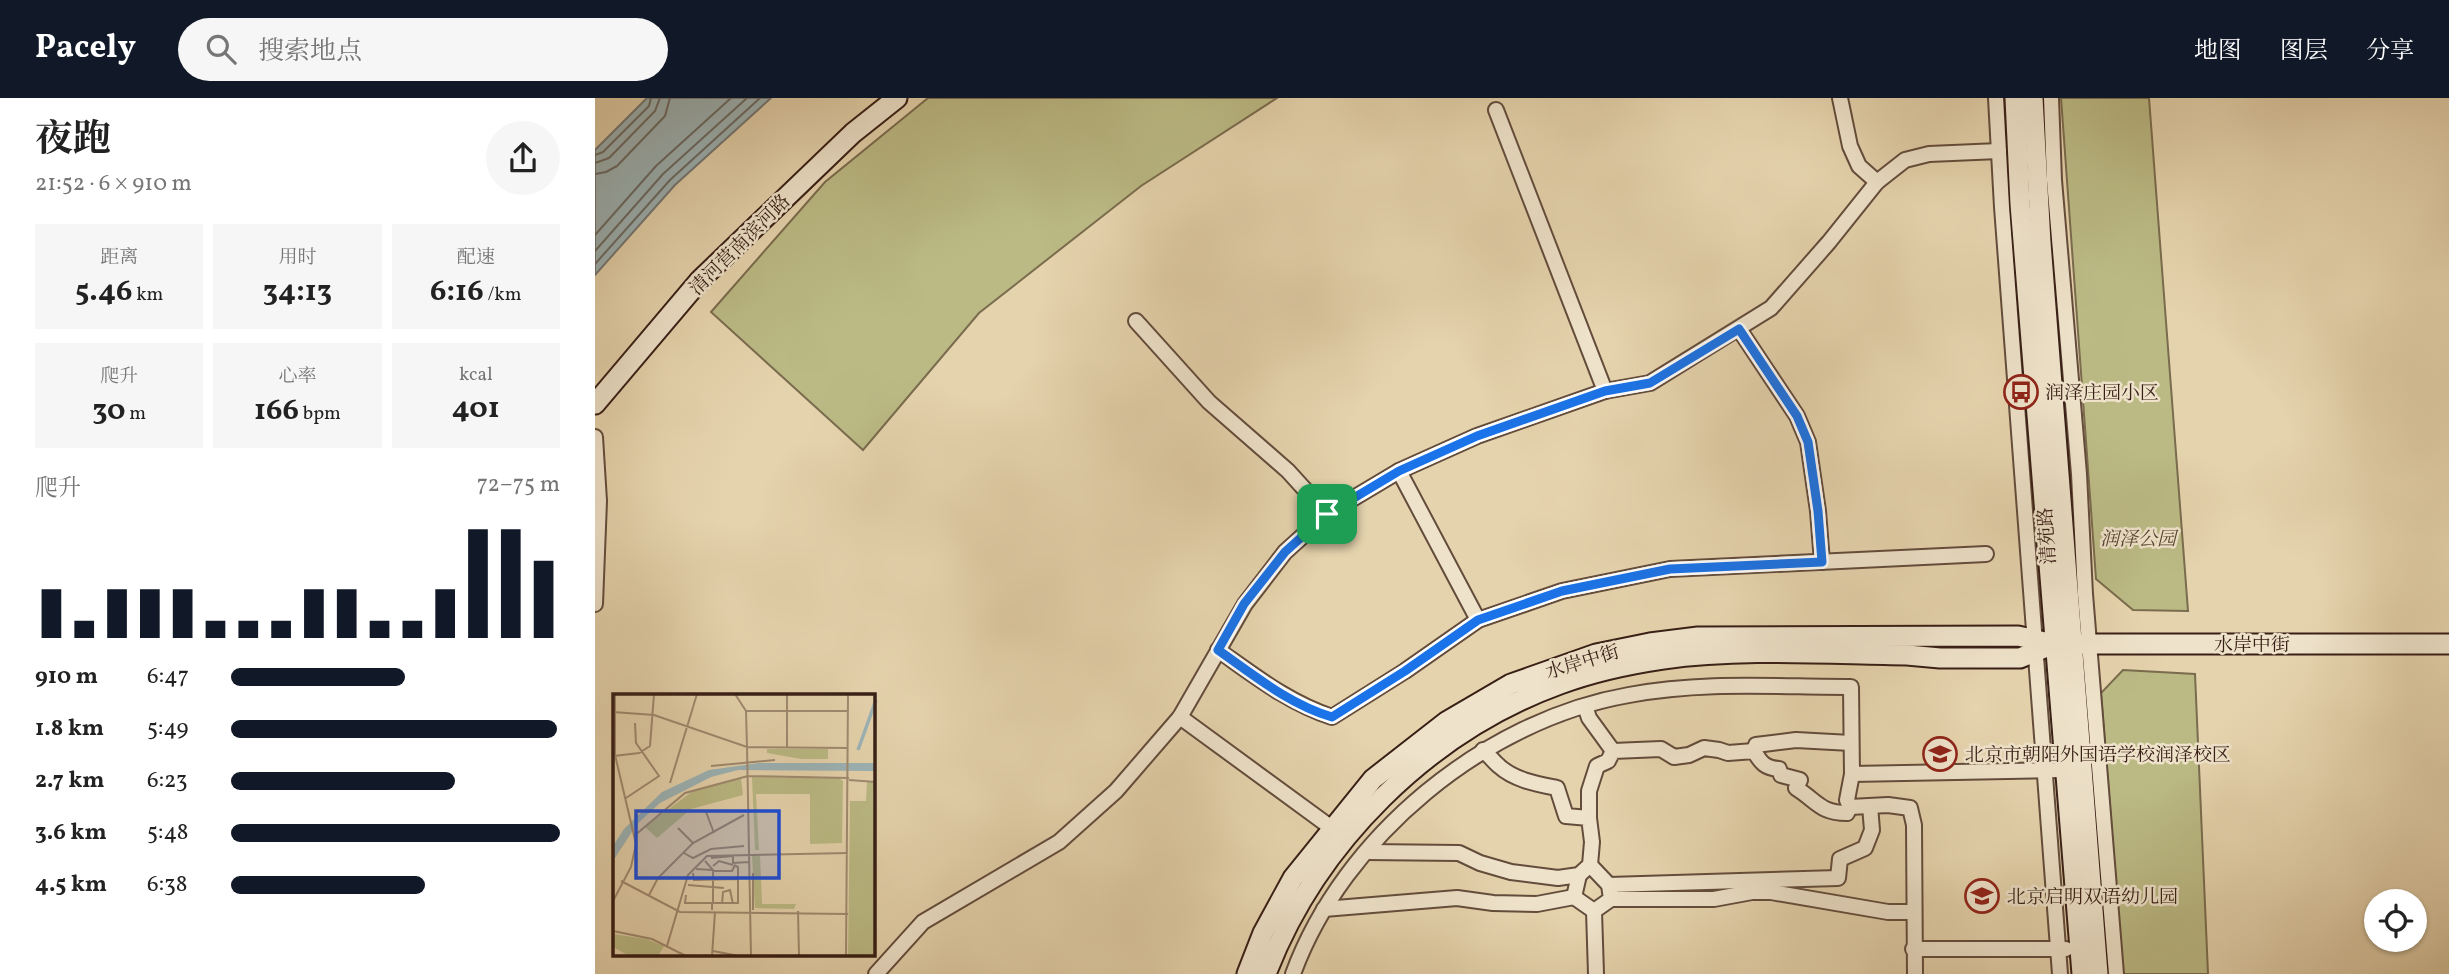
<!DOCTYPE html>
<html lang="zh">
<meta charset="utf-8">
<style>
body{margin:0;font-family:Vollkorn,"Noto Serif SC",serif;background:#f6f6f6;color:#222;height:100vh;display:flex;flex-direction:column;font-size:26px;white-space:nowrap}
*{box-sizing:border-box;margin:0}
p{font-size:23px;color:#767676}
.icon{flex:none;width:38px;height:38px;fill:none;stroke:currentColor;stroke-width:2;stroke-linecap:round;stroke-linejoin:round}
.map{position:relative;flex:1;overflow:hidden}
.side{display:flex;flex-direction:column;background:#fff;width:595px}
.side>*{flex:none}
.tools{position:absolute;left:1769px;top:791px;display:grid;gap:14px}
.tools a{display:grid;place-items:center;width:63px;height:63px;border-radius:50%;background:#fff;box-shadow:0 2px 5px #0004;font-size:35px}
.pin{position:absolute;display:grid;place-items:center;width:60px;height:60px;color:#fff;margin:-30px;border-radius:14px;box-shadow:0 4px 10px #0006}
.round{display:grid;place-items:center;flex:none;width:74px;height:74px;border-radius:37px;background:#f6f6f6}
.headline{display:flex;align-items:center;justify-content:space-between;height:119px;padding:0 35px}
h1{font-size:38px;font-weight:700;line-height:52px}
.figures{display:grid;grid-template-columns:repeat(3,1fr);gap:10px;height:119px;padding:7px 35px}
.figures div{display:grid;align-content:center;border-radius:0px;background:#f6f6f6;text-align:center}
.figures b{font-size:30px;font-weight:700}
.figures small{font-size:19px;font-weight:400}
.figures p{font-size:19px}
.chart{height:196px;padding:14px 35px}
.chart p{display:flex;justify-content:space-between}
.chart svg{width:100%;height:126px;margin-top:7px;stroke:#111827;stroke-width:6}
ul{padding:0 35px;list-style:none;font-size:23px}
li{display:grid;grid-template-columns:112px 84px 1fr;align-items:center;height:52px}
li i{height:18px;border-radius:9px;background:#111827}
header{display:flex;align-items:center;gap:42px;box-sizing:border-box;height:98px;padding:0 35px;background:#111827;color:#fff}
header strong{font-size:33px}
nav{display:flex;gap:38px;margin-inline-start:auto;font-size:24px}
.search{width:490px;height:63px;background:#f6f6f6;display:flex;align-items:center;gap:18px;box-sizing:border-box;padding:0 24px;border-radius:38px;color:#767676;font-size:26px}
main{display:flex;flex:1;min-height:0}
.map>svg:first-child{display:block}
.green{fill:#bbba85;stroke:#7a6c4e;stroke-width:2}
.water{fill:#9cb4b7;stroke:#747877;stroke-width:2}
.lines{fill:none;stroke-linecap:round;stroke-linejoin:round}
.shore{stroke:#6a6a66;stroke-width:2}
.street-casing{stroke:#634c3c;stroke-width:18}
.secondary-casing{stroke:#381f16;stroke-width:23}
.street{stroke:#eee2ca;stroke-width:14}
.secondary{stroke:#eee2ca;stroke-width:19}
.route-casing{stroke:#fff;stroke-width:14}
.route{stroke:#1a73e8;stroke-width:9}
.labels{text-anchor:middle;stroke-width:5;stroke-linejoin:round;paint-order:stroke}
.street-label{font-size:19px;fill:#381f16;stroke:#eee2ca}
.poi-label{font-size:19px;fill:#381f16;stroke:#eee2ca;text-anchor:start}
.park-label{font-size:19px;font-style:italic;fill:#594632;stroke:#eee2ca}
.inset-river{fill:none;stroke:#9cb4b7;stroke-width:3.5}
.inset-road{fill:none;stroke:#a08b71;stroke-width:2}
.view{fill:#1d4ed8;fill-opacity:0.15;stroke:#1d4ed8;stroke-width:3.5}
.inset-edge{fill:none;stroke:#381f16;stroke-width:3.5}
</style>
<header>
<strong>Pacely</strong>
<div class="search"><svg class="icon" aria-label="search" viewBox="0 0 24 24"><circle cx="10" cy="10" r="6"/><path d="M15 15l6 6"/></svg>搜索地点</div>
<nav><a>地图</a><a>图层</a><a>分享</a></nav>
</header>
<main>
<section class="side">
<div class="headline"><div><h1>夜跑</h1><p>21:52 · 6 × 910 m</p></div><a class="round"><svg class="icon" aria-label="share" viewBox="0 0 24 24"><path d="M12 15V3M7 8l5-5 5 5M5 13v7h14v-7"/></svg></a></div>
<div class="figures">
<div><p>距离</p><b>5.46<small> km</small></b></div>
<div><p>用时</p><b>34:13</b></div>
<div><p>配速</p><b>6:16<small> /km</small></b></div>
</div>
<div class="figures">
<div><p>爬升</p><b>30<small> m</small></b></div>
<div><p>心率</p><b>166<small> bpm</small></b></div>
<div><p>kcal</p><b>401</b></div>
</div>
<div class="chart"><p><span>爬升</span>72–75 m</p>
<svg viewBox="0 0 160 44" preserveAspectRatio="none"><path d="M5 44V27M15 44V38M25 44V27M35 44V27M45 44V27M55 44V38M65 44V38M75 44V38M85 44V27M95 44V27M105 44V38M115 44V38M125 44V27M135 44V6M145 44V6M155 44V17"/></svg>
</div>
<ul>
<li><b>910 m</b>6:47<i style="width:53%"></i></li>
<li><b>1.8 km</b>5:49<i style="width:99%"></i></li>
<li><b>2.7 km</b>6:23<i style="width:68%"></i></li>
<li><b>3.6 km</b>5:48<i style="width:100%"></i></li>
<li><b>4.5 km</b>6:38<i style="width:59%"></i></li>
</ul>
</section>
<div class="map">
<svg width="1854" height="876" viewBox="0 0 1854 876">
<rect width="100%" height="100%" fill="#e5d3ad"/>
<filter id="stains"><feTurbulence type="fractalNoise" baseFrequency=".00286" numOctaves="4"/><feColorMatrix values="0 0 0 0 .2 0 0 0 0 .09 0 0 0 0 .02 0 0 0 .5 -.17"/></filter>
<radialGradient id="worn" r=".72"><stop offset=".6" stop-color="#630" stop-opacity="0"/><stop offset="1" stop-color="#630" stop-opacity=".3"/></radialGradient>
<g class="green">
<path d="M 333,0 L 682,0 L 546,88 L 384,215 L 268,352 L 116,214 L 230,84 Z"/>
<path d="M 1466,0 L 1554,0 L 1593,513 L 1538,512 L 1501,481 Z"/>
<path d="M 1528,572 L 1600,576 L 1613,876 L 1528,876 L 1506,595 Z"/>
</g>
<path class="water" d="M 52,0 L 176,0 L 80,87 L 0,177 L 0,52 Z"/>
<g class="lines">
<g class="shore">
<path d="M 0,57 L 8,54 L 54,8 L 56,0"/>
<path d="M 0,65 L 14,60 L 60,13 L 65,0"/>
<path d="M 0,76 L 11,74 L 22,68 L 70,18 L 75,0"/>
<path d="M 0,137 L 61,68 L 136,0"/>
<path d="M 0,153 L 68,76 L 152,0"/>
<path d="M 0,166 L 75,82 L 165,0"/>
</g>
<g class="street-casing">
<g id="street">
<path d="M 1245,0 L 1255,48 L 1264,68 L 1282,84"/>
<path d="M 1401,0 L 1407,109 L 1465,876"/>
<path d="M 1456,0 L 1459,82 L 1484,376 L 1490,496 L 1521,876"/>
<path d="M 901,12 L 1010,293"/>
<path d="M 541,223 L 614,304 L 693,373 L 732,416"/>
<path d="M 1144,231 L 1202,318 L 1213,344 L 1223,413 L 1227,464"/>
<path d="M 0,339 L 4,403 L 0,506"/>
<path d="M 804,373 L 883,522"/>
<path d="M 623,552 C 660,578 694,605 737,619 L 810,573 L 883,522 L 967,493 L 1075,471 L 1391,456"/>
<path d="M 990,608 L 994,620 L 1018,653"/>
<path d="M 585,619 L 738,731"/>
<path d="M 1159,653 L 1161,647 L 1201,642 L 1256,645"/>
<path d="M 1257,676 L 1252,702 L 1255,709 L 1293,707 L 1315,710 L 1319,727 L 1320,876"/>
<path d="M 994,720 L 994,693 L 1002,668 L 1013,663 L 1018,653 L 1066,651 L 1079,659 L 1094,657 L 1109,650 L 1124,652 L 1133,655 L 1159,653 C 1166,665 1170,670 1184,671 L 1186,677 L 1205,682 L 1201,690 C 1222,703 1225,715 1252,715 L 1255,709"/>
<path d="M 772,754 L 864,755 L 885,765 L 916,774 L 963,780 L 984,777 L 995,767 L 997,744 L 994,720 L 971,718 L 962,690 C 942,686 919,682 904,668 C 898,663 894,657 888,652"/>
<path d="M 995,767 L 1014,787 L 1016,801 L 999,813 L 1001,876"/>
<path d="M 984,777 L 979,799 L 999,813"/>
<path d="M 1014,787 L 1243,780 L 1245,761 L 1270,750 L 1277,732 L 1275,708"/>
<path d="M 1016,801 L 1119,801 L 1157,794 L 1176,794 L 1293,814 L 1319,814"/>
<path d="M 729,811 L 862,800 L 898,805 L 942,806 L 979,799"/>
<path d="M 1318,851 L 1471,851"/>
<path d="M 281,876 L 328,824 L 464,744 L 521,693 L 585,619 L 650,506 L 690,454 L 732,416 L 804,373 L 882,338 L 1010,293 L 1055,285 L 1176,210 L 1234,144 L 1282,84 L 1310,62 L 1334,56 L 1404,53"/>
<path d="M 698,876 C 748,739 890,622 1034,597 C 1109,583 1180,589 1256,589 L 1257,676 L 1469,672"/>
</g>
</g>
<g class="secondary-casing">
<g id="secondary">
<path d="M 1420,0 L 1425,106 L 1487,876"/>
<path d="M 1438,0 L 1446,145 L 1503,876"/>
<path d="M 0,306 L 105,182 L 258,35 L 302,0"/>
<path d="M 652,876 L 668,835 L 698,780 L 778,681 L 851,624 L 916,586 L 1001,556 L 1055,545 L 1103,539 L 1423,538 L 1459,546 L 1854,546"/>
<path d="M 671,876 C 721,745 833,634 965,586 C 997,574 1034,566 1068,561 C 1148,550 1232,556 1312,557 L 1345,560 L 1425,560 L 1459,546"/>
</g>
</g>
<use href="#street" class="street"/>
<use href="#secondary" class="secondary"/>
</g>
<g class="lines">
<g class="route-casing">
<path id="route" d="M 1144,231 L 1202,318 L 1213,344 L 1223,413 L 1227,464 L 1075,471 L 967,493 L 883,522 L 810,573 L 737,619 C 694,606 660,578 623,552 L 649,506 L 690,454 L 732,416 L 804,373 L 882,338 L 1010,293 L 1055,285 Z"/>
</g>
<use href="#route" class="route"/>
</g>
<defs>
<g id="bus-ring" transform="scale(1.75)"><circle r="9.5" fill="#eee2ca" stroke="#8f2418" stroke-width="1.5"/><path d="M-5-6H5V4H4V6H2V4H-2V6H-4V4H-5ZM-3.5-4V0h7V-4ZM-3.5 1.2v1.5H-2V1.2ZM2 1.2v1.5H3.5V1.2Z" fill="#8f2418"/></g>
<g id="school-ring" transform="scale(1.75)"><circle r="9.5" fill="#eee2ca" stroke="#8f2418" stroke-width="1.5"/><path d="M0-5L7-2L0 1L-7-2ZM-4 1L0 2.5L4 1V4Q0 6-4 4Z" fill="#8f2418"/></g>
</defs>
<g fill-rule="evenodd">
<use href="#bus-ring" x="1426" y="294"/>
<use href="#school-ring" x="1345" y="656"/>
<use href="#school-ring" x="1387" y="798"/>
</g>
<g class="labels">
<g class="street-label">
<text transform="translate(144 146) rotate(-45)" y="7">清河营南滨河路</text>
<text transform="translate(1451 438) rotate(-94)" y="7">清苑路</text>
<text x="1657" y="553">水岸中街</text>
<text transform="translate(987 563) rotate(-17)" y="7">水岸中街</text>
</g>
<g class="poi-label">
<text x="1450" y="301">润泽庄园小区</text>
<text x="1370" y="663">北京市朝阳外国语学校润泽校区</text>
<text x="1412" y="805">北京启明双语幼儿园</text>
</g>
<g class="park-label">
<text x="1543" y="447">润泽公园</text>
</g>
</g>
<g transform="translate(18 596)">
<rect width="262" height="262" fill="#e5d3ad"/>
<path d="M 154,55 L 215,55 L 215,65 L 188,65 L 154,59 ZM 139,83 L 226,84 L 230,87 L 229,149 L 197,150 L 197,100 L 143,100 L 146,156 L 142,156 ZM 128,84 L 130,101 L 78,115 L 44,144 L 32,133 L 81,96 ZM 254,87 L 262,88 L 262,262 L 235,262 L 237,107 L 253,107 ZM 147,161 L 149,210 L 183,210 L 181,215 L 142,214 L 139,162 ZM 0,240 L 33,245 L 51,252 L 45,262 L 16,262 L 0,253 Z" fill="#bbba85"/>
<path d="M 146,69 L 262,69 L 262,77 L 125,76 L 98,83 L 47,109 L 24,130 L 0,167 L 0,152 L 11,135 L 49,98 L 96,76 Z" fill="#9cb4b7"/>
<path class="inset-river" d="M 245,56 L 263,6"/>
<path class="inset-road" d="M 122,0 L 133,17 L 134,53M 133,17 L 235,17M 0,18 L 41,21 L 134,53 L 235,54M 134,53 L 138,262M 174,53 L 174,0M 1,62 L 26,59 L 37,52 L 41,0M 98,72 L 162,66M 134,82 L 236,84M 236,86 L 263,88M 57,89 L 84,0M 13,104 L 46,82 L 23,49 L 22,29M 93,118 L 101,139M 65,134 L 80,149M 21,142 L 72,99 L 135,82M 71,159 L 80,164 L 98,155 L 131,152M 98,164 L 120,162 L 120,169 L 136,168M 100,172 L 106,167 L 120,171M 83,175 L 100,176 L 92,167M 101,177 L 119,177 L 122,171M 80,179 L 81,186 L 125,185M 8,187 L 67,218 L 235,220M 75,191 L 111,194M 36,201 L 45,184 L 80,149 L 131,121M 73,201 L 72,209 L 99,209M 0,207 L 18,173 L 23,150 L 2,61 L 2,0M 100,209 L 100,176M 109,210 L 110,198 L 117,196 L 120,210M 99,216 L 99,209 L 125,209 L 125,173 L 121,171M 140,216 L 140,179M 185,217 L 186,262M 0,237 L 39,245 L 73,262M 54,252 L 75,181 L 94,162 L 235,159M 100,257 L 126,262M 99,262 L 102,218M 233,262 L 235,0"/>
<path class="view" d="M 23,117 L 166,117 L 166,184 L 23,184 Z"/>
<rect width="262" height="262" class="inset-edge"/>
</g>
<rect width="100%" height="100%" filter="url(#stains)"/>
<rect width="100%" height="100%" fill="url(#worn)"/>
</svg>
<div class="tools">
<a><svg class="icon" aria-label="locate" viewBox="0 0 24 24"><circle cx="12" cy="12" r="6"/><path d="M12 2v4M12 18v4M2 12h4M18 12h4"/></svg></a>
</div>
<div class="pin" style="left:732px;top:416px;background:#1e9e55"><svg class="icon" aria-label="arrive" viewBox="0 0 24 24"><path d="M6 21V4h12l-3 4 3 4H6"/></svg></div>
</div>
</main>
